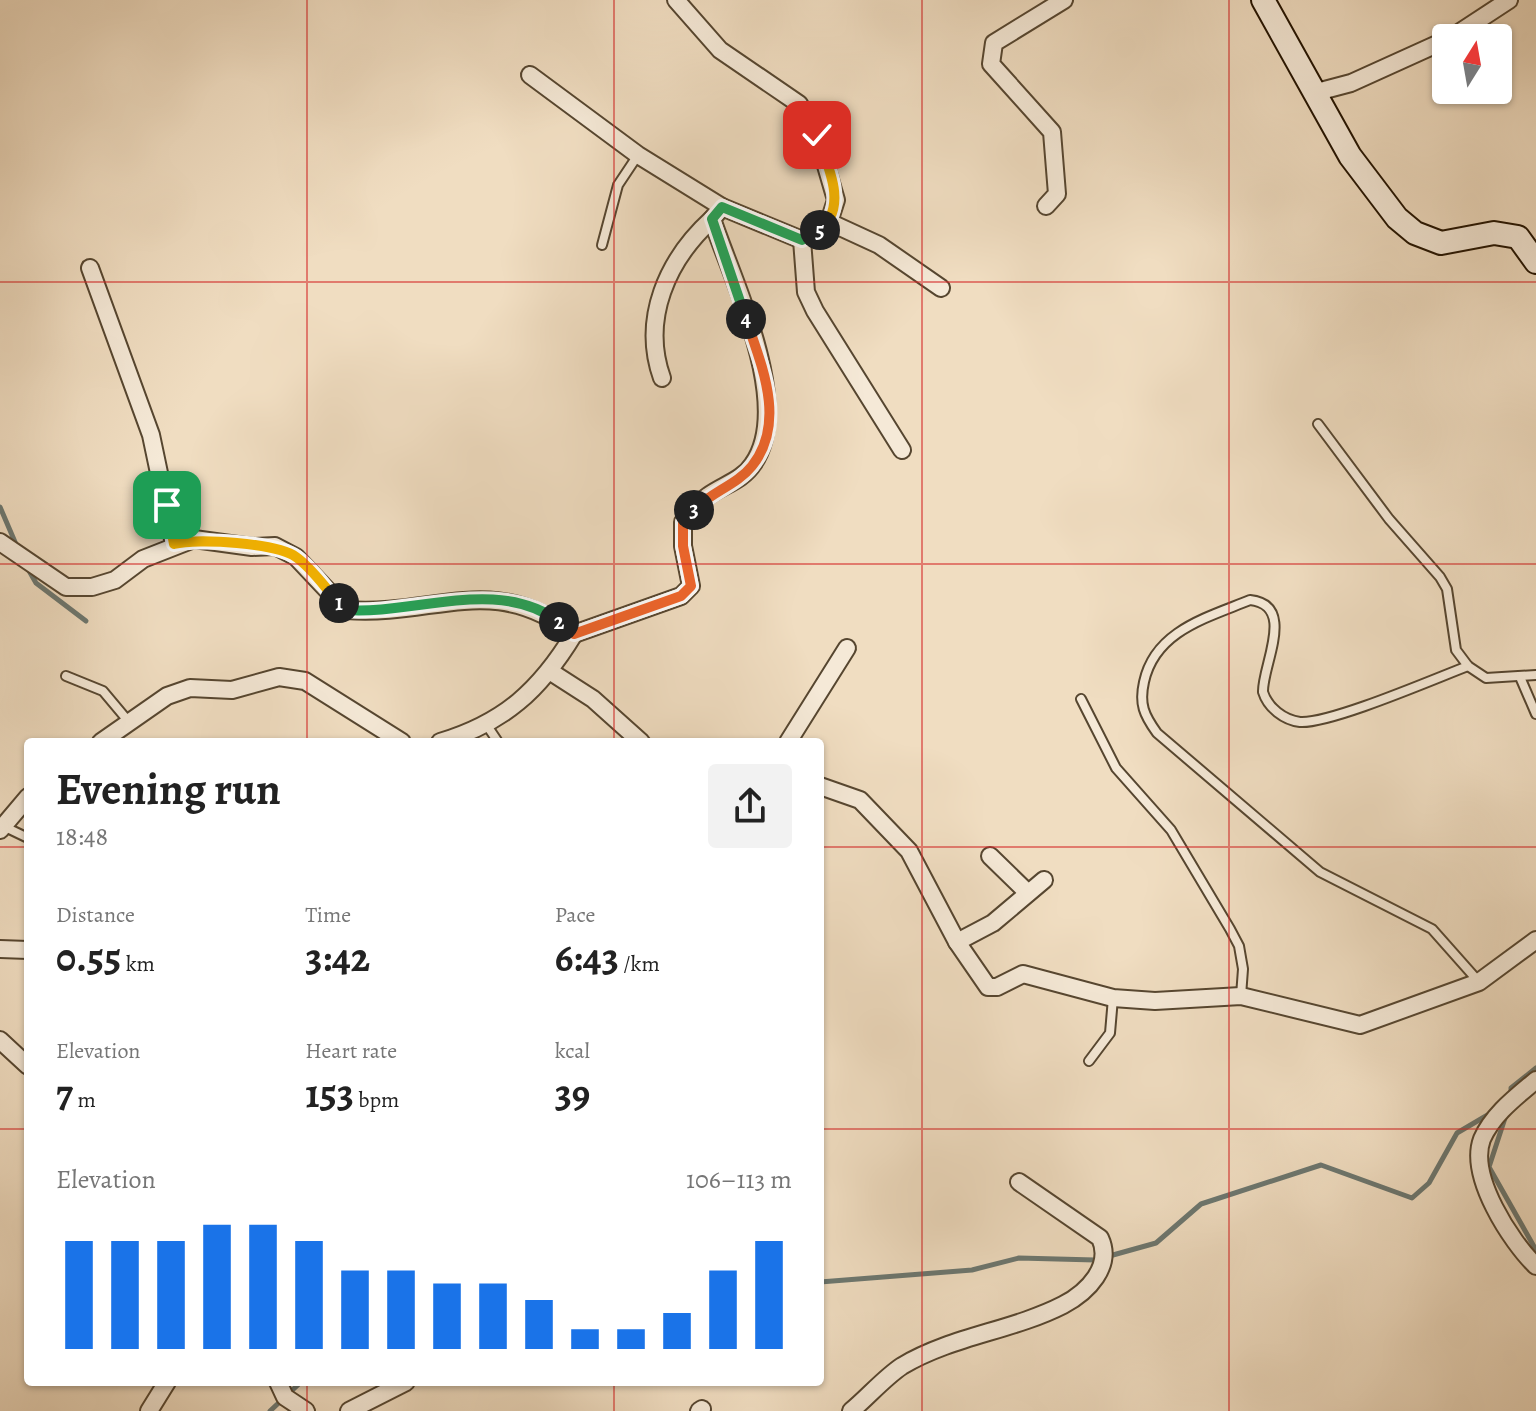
<!DOCTYPE html>
<meta charset="utf-8">
<style>
body{margin:0;font-family:Alegreya,serif;background:#f2f2f2;color:#222;height:100vh;display:flex;flex-direction:column;font-size:30px;white-space:nowrap}
*{box-sizing:border-box;margin:0}
p{font-size:26px;color:#767676}
.icon{flex:none;width:44px;height:44px;fill:none;stroke:currentColor;stroke-width:2;stroke-linecap:round;stroke-linejoin:round}
.map{position:relative;flex:1;overflow:hidden}
.panel{position:absolute;left:24px;top:738px;width:800px;height:648px;display:flex;flex-direction:column;background:#fff;border-radius:8px;box-shadow:0 2px 6px #0004}
.panel>*{flex:none}
.needle{width:52px;rotate:11deg}
.tools{position:absolute;left:1432px;top:24px;display:grid;gap:16px}
.tools a{display:grid;place-items:center;width:80px;height:80px;border-radius:8px;background:#fff;box-shadow:0 2px 6px #0004;font-size:40px}
.pin{position:absolute;display:grid;place-items:center;width:68px;height:68px;color:#fff;margin:-34px;border-radius:16px;box-shadow:0 4px 12px #0006}
.km{position:absolute;width:40px;height:40px;margin:-20px;border-radius:50%;background:#222;color:#fff;font-size:22px;line-height:40px;text-align:center}
.round{display:grid;place-items:center;flex:none;width:84px;height:84px;border-radius:8px;background:#f2f2f2}
.summary{display:flex;align-items:center;justify-content:space-between;height:136px;padding:0 32px}
h1{font-size:44px;font-weight:700;line-height:60px}
.metrics{display:grid;grid-template-columns:repeat(3,1fr);gap:12px;height:136px;padding:8px 32px}
.metrics div{display:grid;align-content:center}
.metrics b{font-size:40px;font-weight:700}
.metrics small{font-size:22px;font-weight:400}
.metrics p{font-size:22px}
.chart{height:224px;padding:16px 32px}
.chart p{display:flex;justify-content:space-between}
.chart svg{width:100%;height:144px;margin-top:8px;stroke:#1a73e8;stroke-width:6}
.map>svg:first-child{display:block}
.lines{fill:none;stroke-linecap:round;stroke-linejoin:round}
.stream{stroke:#6c7770;stroke-width:5}
.lane-casing{stroke:#564630;stroke-width:12}
.street-casing{stroke:#564630;stroke-width:20}
.secondary-casing{stroke:#231300;stroke-width:26}
.lane{stroke:#f5e9d7;stroke-width:8}
.street{stroke:#f5e9d7;stroke-width:16}
.secondary{stroke:#f5e9d7;stroke-width:22}
.split-1-casing{stroke:#fff;stroke-width:16}
.split-2-casing{stroke:#fff;stroke-width:16}
.split-3-casing{stroke:#fff;stroke-width:16}
.split-4-casing{stroke:#fff;stroke-width:16}
.split-5-casing{stroke:#fff;stroke-width:16}
.split-6-casing{stroke:#fff;stroke-width:16}
.split-1{stroke:#f5b400;stroke-width:10}
.split-2{stroke:#22a559;stroke-width:10}
.split-3{stroke:#f0652b;stroke-width:10}
.split-4{stroke:#f0652b;stroke-width:10}
.split-5{stroke:#22a559;stroke-width:10}
.split-6{stroke:#f5b400;stroke-width:10}
.grid{fill:none;stroke:#d62828;stroke-width:2;stroke-opacity:0.55}
</style>
<div class="map">
<svg width="1536" height="1411" viewBox="0 0 1536 1411">
<rect width="100%" height="100%" fill="#f0ddc1"/>
<filter id="stains"><feTurbulence type="fractalNoise" baseFrequency=".0025" numOctaves="4"/><feColorMatrix values="0 0 0 0 .2 0 0 0 0 .09 0 0 0 0 .02 0 0 0 .5 -.17"/></filter>
<radialGradient id="worn" r=".72"><stop offset=".6" stop-color="#630" stop-opacity="0"/><stop offset="1" stop-color="#630" stop-opacity=".3"/></radialGradient>
<g class="lines">
<g class="stream">
<path d="M 0,507 L 18,549"/>
<path d="M 28,569 L 36,583 L 86,621"/>
<path d="M 1511,1098 L 1511,1088 L 1536,1068"/>
<path d="M 1506,1115 L 1489,1167 L 1536,1250"/>
<path d="M 820,1282 L 972,1270 L 1019,1258 L 1095,1260 L 1156,1243 L 1201,1204 L 1321,1165 L 1412,1198 L 1429,1183 L 1457,1133 L 1491,1113"/>
<path d="M 270,1411 L 301,1382"/>
</g>
<g class="lane-casing">
<g id="lane">
<path d="M 602,245 L 618,185 L 638,155"/>
<path d="M 1318,424 L 1389,519 L 1440,577 L 1447,589 L 1456,650 L 1468,666 L 1486,678 L 1536,675"/>
<path d="M 1468,666 C 1434,679 1330,724 1300,722 C 1284,720 1268,708 1263,692 C 1262,666 1297,605 1250,600 C 1206,618 1155,631 1144,682 C 1139,704 1144,715 1157,733 L 1320,872 L 1432,929 L 1479,982"/>
<path d="M 66,676 L 103,691 L 129,722"/>
<path d="M 1520,677 L 1536,714"/>
<path d="M 1081,699 L 1116,768 L 1171,830 L 1230,929 L 1239,946 L 1243,969 L 1241,996"/>
<path d="M 486,724 L 498,742"/>
<path d="M 3,826 L 28,838"/>
<path d="M 1089,1061 L 1110,1033 L 1113,998"/>
</g>
</g>
<g class="street-casing">
<g id="street">
<path d="M 1451,38 L 1509,0"/>
<path d="M 530,75 L 638,155 L 722,207"/>
<path d="M 1317,92 L 1351,83 L 1446,40"/>
<path d="M 1046,206 L 1057,194 L 1052,132 L 991,64 L 994,43 L 1064,0"/>
<path d="M 829,222 L 879,245 L 941,288"/>
<path d="M 802,240 L 806,292 L 815,311 L 902,450"/>
<path d="M 90,268 L 151,435 L 174,544"/>
<path d="M 662,378 C 641,319 667,260 712,219"/>
<path d="M 0,542 L 66,587 L 92,587 L 115,580 L 143,559 L 194,539 L 252,547 L 275,546 L 296,557 L 346,610 C 435,617 493,571 574,634 L 681,596 L 691,586 L 683,546 L 683,522 C 691,513 699,502 708,496 C 723,485 743,480 753,464 C 794,405 733,282 712,219 L 722,207 L 802,240 L 829,222 L 836,200 L 817,135 L 799,104 L 720,50 L 676,0"/>
<path d="M 551,672 L 593,699 L 641,742"/>
<path d="M 101,742 L 167,696 L 190,688 L 232,690 L 279,677 L 305,681 L 402,742"/>
<path d="M 440,742 C 504,723 540,690 574,634"/>
<path d="M 788,742 L 847,648"/>
<path d="M 820,786 L 860,800 L 909,851 L 957,942 L 988,987 L 997,987 L 1023,974 L 1113,998 L 1155,1001 L 1241,996 L 1360,1025 L 1479,982 L 1536,940"/>
<path d="M 0,830 L 28,797"/>
<path d="M 990,856 L 1028,893"/>
<path d="M 957,942 L 993,923 L 1044,880"/>
<path d="M 0,949 L 28,950"/>
<path d="M 0,1040 L 28,1066"/>
<path d="M 1536,1080 C 1516,1097 1493,1114 1482,1139 C 1468,1176 1511,1242 1536,1266"/>
<path d="M 278,1382 L 285,1397 L 306,1411"/>
<path d="M 149,1411 L 167,1382"/>
<path d="M 349,1411 L 406,1382"/>
<path d="M 699,1411 L 702,1409"/>
<path d="M 851,1411 C 868,1397 884,1378 902,1366 C 952,1336 1012,1331 1063,1305 C 1088,1292 1113,1266 1100,1238 L 1019,1182"/>
</g>
</g>
<g class="secondary-casing">
<path id="secondary" d="M 1263,0 L 1350,156 L 1397,218 L 1415,233 L 1441,243 L 1494,233 L 1518,237 L 1536,262"/>
</g>
<use href="#lane" class="lane"/>
<use href="#street" class="street"/>
<use href="#secondary" class="secondary"/>
</g>
<g class="lines">
<g class="split-1-casing">
<path id="split-1" d="M 167,505 L 174,544 C 198,538 277,543 296,557 C 313,569 325,588 339,603"/>
</g>
<g class="split-2-casing">
<path id="split-2" d="M 339,603 L 346,610 C 413,615 500,576 559,622"/>
</g>
<g class="split-3-casing">
<path id="split-3" d="M 559,622 L 574,634 L 681,596 L 691,586 L 683,546 L 683,522 L 694,510"/>
</g>
<g class="split-4-casing">
<path id="split-4" d="M 694,510 C 711,492 737,485 752,466 C 787,422 761,364 746,319"/>
</g>
<g class="split-5-casing">
<path id="split-5" d="M 746,319 L 712,219 L 722,207 L 802,240 L 820,230"/>
</g>
<g class="split-6-casing">
<path id="split-6" d="M 817,135 C 827,164 849,206 820,230"/>
</g>
<use href="#split-1" class="split-1"/>
<use href="#split-2" class="split-2"/>
<use href="#split-3" class="split-3"/>
<use href="#split-4" class="split-4"/>
<use href="#split-5" class="split-5"/>
<use href="#split-6" class="split-6"/>
</g>
<path class="grid" d="M 307,0 L 307,742M 614,0 L 614,742M 922,0 L 922,1411M 1229,0 L 1229,1411M 0,282 L 1536,282M 0,564 L 1536,564M 0,847 L 28,847M 820,847 L 1536,847M 0,1129 L 28,1129M 820,1129 L 1536,1129M 307,1382 L 307,1411M 614,1382 L 614,1411"/>
<rect width="100%" height="100%" filter="url(#stains)"/>
<rect width="100%" height="100%" fill="url(#worn)"/>
</svg>
<div class="tools">
<a><svg class="needle" viewBox="-14 -14 28 28"><path d="M0-13l5 13h-10z" fill="#e53935"/><path d="M0 13l5-13h-10z" fill="#767676"/></svg></a>
</div>
<div class="pin" style="left:167px;top:505px;background:#1e9e55"><svg class="icon" aria-label="arrive" viewBox="0 0 24 24"><path d="M6 21V4h12l-3 4 3 4H6"/></svg></div>
<div class="pin" style="left:817px;top:135px;background:#d93025"><svg class="icon" aria-label="check" viewBox="0 0 24 24"><path d="M5 12l5 5 9-10"/></svg></div>
<b class="km" style="left:339px;top:603px">1</b>
<b class="km" style="left:559px;top:622px">2</b>
<b class="km" style="left:694px;top:510px">3</b>
<b class="km" style="left:746px;top:319px">4</b>
<b class="km" style="left:820px;top:230px">5</b>
<section class="panel">
<div class="summary"><div><h1>Evening run</h1><p>18:48</p></div><a class="round"><svg class="icon" aria-label="share" viewBox="0 0 24 24"><path d="M12 15V3M7 8l5-5 5 5M5 13v7h14v-7"/></svg></a></div>
<div class="metrics">
<div><p>Distance</p><b>0.55<small> km</small></b></div>
<div><p>Time</p><b>3:42</b></div>
<div><p>Pace</p><b>6:43<small> /km</small></b></div>
</div>
<div class="metrics">
<div><p>Elevation</p><b>7<small> m</small></b></div>
<div><p>Heart rate</p><b>153<small> bpm</small></b></div>
<div><p>kcal</p><b>39</b></div>
</div>
<div class="chart"><p><span>Elevation</span>106–113 m</p>
<svg viewBox="0 0 160 44" preserveAspectRatio="none"><path d="M5 44V11M15 44V11M25 44V11M35 44V6M45 44V6M55 44V11M65 44V20M75 44V20M85 44V24M95 44V24M105 44V29M115 44V38M125 44V38M135 44V33M145 44V20M155 44V11"/></svg>
</div>
</section>
</div>
